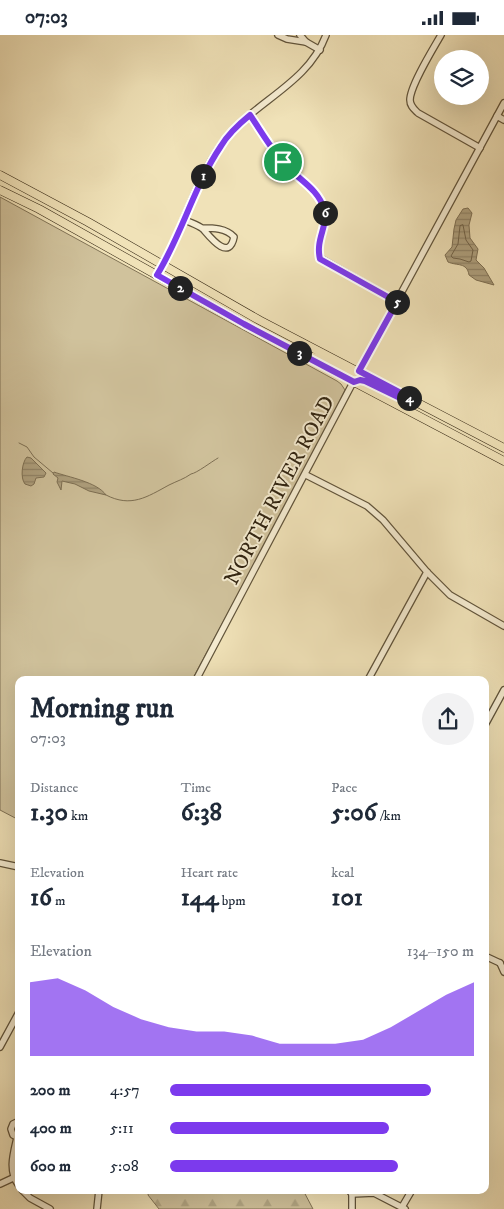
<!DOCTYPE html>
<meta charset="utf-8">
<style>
body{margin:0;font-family:"IM FELL DW Pica",serif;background:#f2f2f3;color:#1f2937;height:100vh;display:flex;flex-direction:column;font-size:19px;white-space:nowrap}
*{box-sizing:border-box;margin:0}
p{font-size:16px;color:#747a83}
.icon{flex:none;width:28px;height:28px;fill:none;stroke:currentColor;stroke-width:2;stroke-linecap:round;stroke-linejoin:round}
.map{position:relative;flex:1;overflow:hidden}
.side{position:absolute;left:15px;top:641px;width:474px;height:518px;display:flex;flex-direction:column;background:#fff;border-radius:10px;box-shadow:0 5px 20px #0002}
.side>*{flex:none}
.buttons{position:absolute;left:434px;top:15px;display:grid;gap:10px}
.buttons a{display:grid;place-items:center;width:55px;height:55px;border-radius:50%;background:#fff;box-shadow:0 5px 20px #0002;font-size:25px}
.pin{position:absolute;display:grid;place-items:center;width:42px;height:42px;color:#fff;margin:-21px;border:2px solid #fff;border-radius:50%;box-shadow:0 1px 5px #0007}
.km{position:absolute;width:25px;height:25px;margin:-12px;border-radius:50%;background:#222;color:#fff;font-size:14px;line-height:25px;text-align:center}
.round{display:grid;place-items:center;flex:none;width:52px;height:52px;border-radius:26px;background:#f2f2f3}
.overview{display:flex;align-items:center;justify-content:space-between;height:85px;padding:0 15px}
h1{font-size:28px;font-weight:700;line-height:38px}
.stats{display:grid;grid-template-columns:repeat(3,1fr);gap:8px;height:85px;padding:5px 15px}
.stats div{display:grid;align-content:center}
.stats b{font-size:25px;font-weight:700}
.stats small{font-size:14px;font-weight:400}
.stats p{font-size:14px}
.chart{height:140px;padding:10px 15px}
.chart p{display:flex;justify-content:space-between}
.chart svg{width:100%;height:90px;margin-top:5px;fill:#7c3aed;opacity:.7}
ul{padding:0 15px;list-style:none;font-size:16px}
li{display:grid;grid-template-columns:80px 60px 1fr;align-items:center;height:38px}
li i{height:12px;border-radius:6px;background:#7c3aed}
.status{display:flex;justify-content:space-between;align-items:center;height:35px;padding:0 25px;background:#fff;direction:ltr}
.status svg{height:14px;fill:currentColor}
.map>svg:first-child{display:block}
.green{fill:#d0c29c;stroke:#807356}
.forest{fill:url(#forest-firs);stroke:#807356}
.water{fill:url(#water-rules);stroke:#7d6f53}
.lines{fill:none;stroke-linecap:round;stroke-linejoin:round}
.shore{stroke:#706248;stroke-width:1}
.stream{stroke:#7d6f53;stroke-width:1}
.minor-casing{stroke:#61543b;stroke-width:8}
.major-casing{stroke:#312411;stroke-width:9}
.minor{stroke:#f5ecd1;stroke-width:5.5}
.major{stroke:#f0e2b8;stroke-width:8}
.route-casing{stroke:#fff;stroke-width:10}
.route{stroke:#7c3aed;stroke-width:6}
.labels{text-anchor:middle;stroke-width:4;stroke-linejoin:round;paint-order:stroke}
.street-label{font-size:21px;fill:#312411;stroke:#f5ecd1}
</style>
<div class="status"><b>07:03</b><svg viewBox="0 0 49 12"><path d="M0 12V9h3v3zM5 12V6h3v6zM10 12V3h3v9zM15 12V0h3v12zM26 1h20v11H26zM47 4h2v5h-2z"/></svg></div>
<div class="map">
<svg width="504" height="1174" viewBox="0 0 504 1174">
<defs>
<pattern id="forest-firs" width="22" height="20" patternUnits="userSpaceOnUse" patternTransform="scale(1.25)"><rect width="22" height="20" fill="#d0c29c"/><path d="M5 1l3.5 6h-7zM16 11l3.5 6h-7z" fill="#b3a785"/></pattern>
<pattern id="water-rules" width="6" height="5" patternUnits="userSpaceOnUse" patternTransform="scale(1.25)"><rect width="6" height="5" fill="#afa17f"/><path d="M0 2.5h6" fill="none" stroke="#8f8367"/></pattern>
</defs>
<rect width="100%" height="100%" fill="#f0e2b8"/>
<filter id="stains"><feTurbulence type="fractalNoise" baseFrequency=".004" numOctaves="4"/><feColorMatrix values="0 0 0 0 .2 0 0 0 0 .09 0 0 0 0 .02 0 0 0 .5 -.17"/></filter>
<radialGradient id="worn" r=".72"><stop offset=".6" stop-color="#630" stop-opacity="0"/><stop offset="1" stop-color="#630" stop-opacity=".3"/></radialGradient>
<path class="green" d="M 0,162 L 337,346 L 341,349 L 345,355 L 322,402 L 192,645 L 19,645 L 19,785 L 0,775 Z"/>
<path class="forest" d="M 149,1155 L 303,1155 L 313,1174 L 159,1174 L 148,1160 Z"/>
<g class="water">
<path d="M 468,173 L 472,178 L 469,190 L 470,203 L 478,214 L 476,225 L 484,233 L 494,250 L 476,245 L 469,240 C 467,227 457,231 448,227 L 445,220 L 452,212 L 454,194 L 456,185 L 463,174 Z"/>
<path d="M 27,422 L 31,423 L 46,438 L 44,442 L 36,443 L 34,449 L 31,451 L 25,449 C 20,443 22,427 27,422 Z"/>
<path d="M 54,437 C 68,442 97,447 106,460 L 89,456 L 75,449 L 62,446 L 61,455 L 57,447 L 58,443 L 53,439 Z"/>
</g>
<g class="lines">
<path class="shore" d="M 463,190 L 466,205 L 473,215 L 471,226 L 469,227 L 460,224 L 453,223 L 451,221 L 458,209 L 460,191 Z"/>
<g class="stream">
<path d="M 19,408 L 27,412 L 34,422 L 53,438"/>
<path d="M 106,460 C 131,473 147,462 169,450 C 177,446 184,444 191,439 C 197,438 211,427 218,423"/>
</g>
<g class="minor-casing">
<g id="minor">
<path d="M 278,0 L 287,4 L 306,7"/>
<path d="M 300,0 L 306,7 L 320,15"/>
<path d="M 441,0 C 433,14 410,51 410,65 C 410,71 414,74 418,78 L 480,113"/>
<path d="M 250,80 C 261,96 271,114 283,128 C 297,144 318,153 324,174 C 329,191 315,204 320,223 L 397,267"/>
<path d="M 497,81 L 504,85"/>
<path d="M 185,185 C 191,188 198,190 203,194 C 210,202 229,227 234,202 C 226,193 213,193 202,193"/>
<path d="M 157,240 C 182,199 193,149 221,110 C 251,67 307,51 326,0"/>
<path d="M 306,440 L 367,471 L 383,485 L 427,537 L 450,560 L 504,591"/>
<path d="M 196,645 L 359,336 L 504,68"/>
<path d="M 368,645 L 427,537"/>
<path d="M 485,690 L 504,655"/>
<path d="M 0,828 L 19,832"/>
<path d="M 485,921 L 500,928"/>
<path d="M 500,928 L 504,937"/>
<path d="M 0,1012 L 19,977"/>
<path d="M 19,1086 L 13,1089 L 11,1094 L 13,1100 L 19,1103"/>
<path d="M 17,1103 C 13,1120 8,1136 19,1151"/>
<path d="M 0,1149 L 13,1143"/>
<path d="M 22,1155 L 30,1163 L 50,1174"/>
<path d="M 349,1155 L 352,1159 L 352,1174"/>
<path d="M 352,1159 L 374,1158 L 405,1174"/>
<path d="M 402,1172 L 412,1155"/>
<path d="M 97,1174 L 99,1155"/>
</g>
</g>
<g class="major-casing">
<g id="major">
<path d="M 0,140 L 88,187 L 259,285 L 504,413"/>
<path d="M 0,155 L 39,174 L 244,289 L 504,426"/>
<path d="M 313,322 C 327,325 345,342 359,336"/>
<path d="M 354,347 L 360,345 L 365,346 L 399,362"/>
</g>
</g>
<use href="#minor" class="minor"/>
<use href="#major" class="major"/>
</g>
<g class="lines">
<g class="route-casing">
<path id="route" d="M 250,80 C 261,96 271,114 284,128 C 297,144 318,153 324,174 C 329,190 315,204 320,224 L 397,267 L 359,336 L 416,366 L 398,362 L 365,346 L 360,345 L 354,347 L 244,289 L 157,240 C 182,199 194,151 221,111 C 228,99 239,89 250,80 Z"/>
</g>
<use href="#route" class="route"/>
</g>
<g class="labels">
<g class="street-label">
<text transform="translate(279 455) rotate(-62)" y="7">NORTH RIVER ROAD</text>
</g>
</g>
<rect width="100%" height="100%" filter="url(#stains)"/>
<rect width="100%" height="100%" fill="url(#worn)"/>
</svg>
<div class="buttons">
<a><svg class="icon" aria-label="layers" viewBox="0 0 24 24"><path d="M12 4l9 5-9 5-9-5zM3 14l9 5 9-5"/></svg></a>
</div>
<div class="pin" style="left:283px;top:127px;background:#1e9e55"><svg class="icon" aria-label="arrive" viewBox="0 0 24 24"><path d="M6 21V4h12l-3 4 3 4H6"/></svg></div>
<b class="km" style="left:203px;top:141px">1</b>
<b class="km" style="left:180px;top:253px">2</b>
<b class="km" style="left:299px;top:318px">3</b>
<b class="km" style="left:409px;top:363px">4</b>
<b class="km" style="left:397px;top:267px">5</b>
<b class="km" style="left:325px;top:178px">6</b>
<section class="side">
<div class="overview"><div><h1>Morning run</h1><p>07:03</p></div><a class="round"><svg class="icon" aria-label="share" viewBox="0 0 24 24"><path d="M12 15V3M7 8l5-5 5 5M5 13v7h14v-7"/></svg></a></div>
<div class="stats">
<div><p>Distance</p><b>1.30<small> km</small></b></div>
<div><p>Time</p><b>6:38</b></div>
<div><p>Pace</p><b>5:06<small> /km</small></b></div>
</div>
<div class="stats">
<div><p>Elevation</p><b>16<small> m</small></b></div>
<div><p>Heart rate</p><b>144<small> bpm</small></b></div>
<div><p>kcal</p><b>101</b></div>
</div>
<div class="chart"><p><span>Elevation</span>134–150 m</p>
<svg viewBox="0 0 160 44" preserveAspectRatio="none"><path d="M0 44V8L10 6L20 12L30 20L40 26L50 30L60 32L70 32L80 34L90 38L100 38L110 38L120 36L130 30L140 22L150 14L160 8V44z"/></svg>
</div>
<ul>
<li><b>200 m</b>4:57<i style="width:86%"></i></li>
<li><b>400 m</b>5:11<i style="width:72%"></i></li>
<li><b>600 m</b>5:08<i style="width:75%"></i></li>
</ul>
</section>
</div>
